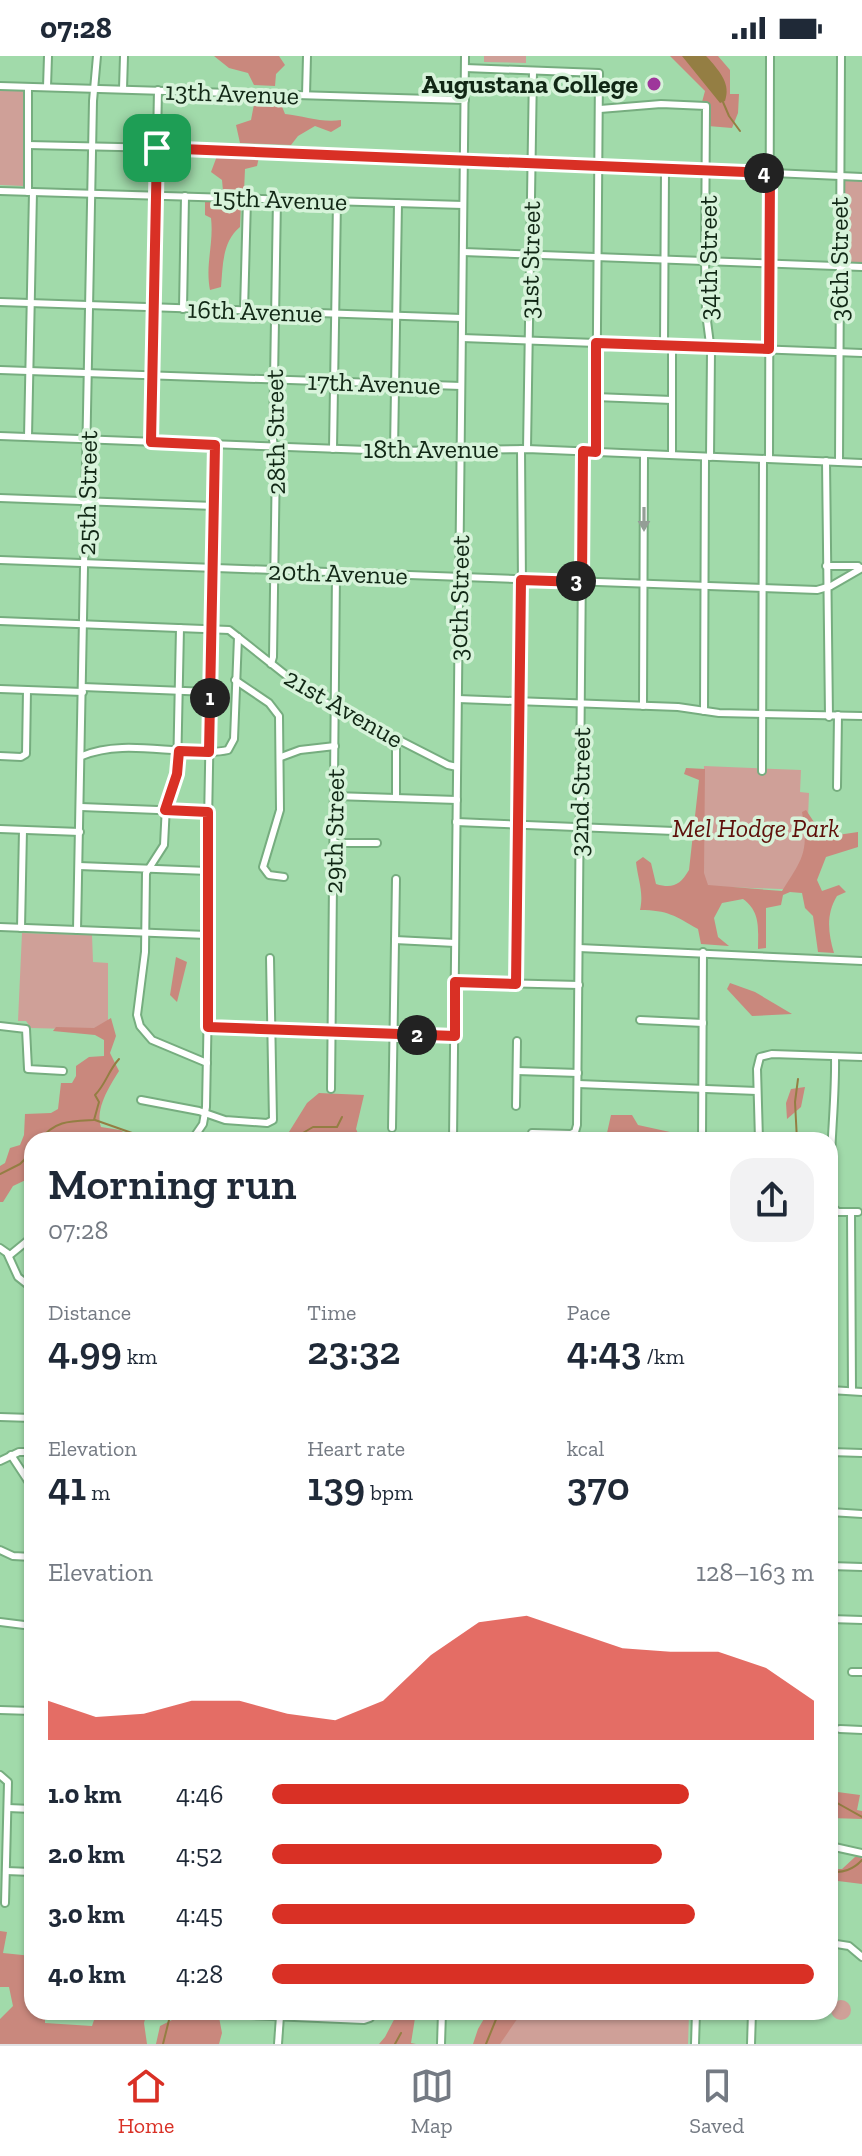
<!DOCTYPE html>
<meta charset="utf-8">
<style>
body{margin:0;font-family:"Zilla Slab",serif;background:#f2f2f3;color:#1f2937;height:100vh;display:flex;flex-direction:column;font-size:30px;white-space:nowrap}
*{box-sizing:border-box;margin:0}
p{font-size:26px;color:#747a83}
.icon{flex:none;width:44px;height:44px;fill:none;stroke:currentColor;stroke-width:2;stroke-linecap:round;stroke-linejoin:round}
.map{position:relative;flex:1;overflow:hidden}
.side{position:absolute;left:24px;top:1076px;width:814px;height:888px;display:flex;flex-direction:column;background:#fff;border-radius:24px;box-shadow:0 2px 6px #0004}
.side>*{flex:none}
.pin{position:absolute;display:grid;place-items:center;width:68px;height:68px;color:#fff;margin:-34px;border-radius:16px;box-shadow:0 4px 12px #0006}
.km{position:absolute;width:40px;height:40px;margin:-20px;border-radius:50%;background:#222;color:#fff;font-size:22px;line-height:40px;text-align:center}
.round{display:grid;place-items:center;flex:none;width:84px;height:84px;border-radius:24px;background:#f2f2f3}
.summary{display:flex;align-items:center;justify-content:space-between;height:136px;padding:0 24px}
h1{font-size:44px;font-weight:600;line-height:60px}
.stats{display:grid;grid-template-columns:repeat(3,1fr);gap:12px;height:136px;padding:8px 24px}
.stats div{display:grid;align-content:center}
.stats b{font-size:40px;font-weight:600}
.stats small{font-size:22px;font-weight:400}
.stats p{font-size:22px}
.chart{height:224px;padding:16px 24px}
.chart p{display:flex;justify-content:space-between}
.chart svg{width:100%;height:144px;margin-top:8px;fill:#d93025;opacity:.7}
ul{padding:0 24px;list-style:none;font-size:26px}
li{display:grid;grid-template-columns:128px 96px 1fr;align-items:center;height:60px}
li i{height:20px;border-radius:10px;background:#d93025}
.status{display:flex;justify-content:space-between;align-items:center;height:56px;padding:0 40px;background:#fff;direction:ltr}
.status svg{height:22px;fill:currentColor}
.tabs{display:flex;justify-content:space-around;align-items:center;height:112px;border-top:2px solid #e0e1e3;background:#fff;font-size:22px;color:#747a83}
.tabs a{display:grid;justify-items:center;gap:4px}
.tabs .on{color:#d93025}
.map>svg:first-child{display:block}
.green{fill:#cfa098}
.forest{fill:#c9887d}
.water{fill:#947e43}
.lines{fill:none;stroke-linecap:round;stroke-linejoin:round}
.stream{stroke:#947e43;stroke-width:2}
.minor-casing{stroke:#76ad7f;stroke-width:10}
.minor{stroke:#fff;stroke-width:6}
.oneway{fill:#949e96}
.route-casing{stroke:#fff;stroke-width:16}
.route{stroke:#d93025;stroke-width:10}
.poi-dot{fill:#9e379b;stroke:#d7f3da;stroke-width:3}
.labels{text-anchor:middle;stroke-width:7;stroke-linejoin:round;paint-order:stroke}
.poi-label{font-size:26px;font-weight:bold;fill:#112715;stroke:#d7f3da;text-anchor:end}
.street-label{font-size:26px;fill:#112715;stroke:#d7f3da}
.park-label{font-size:26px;font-style:italic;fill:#5e0f0a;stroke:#d7f3da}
</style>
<div class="status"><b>07:28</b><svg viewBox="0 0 49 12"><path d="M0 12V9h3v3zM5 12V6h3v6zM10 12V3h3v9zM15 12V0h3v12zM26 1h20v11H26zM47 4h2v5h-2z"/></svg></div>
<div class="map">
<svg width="862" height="1988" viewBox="0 0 862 1988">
<rect width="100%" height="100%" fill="#a1daaa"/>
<g class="green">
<path d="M 484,0 L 526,0 L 526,7 L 484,6 Z"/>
<path d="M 0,33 L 22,33 L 24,36 L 23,130 L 0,129 Z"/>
<path d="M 846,124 L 862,125 L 862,209 L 842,207 L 843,126 Z"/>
<path d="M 704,710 L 801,714 L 800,736 L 809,737 L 805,834 L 702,830 Z"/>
<path d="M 22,877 L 92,879 L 93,906 L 108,907 L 108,974 L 31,972 L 26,965 L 18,965 Z"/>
<circle cx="841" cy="1954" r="10"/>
<path d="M 501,1956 L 689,1956 L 688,1988 L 484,1988 Z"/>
</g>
<g class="forest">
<path d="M 214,0 L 279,0 L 285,9 L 276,18 L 275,30 L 254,29 L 248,17 L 229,12 Z"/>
<path d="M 670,0 L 718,0 L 730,14 L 730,38 L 739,38 L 738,57 L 732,72 L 708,70 L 709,47 L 702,46 L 705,35 Z"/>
<path d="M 255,43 L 279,43 L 285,58 C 304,60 322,67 341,64 L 341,70 L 331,76 L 315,70 L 298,80 L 291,89 L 240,87 L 236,69 L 251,64 Z"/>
<path d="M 217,100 L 259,101 L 257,110 L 245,113 L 244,135 L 223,135 L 222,124 L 211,116 Z"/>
<path d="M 205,145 L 241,146 L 240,171 C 222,186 223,209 221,231 L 210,234 C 205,208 214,188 211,162 L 205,159 Z"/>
<path d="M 686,712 L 705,713 L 704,817 L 708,829 L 782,835 C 803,802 809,796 802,756 L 806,754 L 824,781 L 858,776 L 858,791 L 826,801 L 817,824 L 822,835 L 839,829 L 846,836 L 837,840 C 826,858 828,877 834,897 L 818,896 L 813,860 L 805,852 L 802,837 L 790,836 L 783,839 L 781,849 L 766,852 L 766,892 L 758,893 C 758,873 761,856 743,843 L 722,847 L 714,862 L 718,881 L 729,890 L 701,888 L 698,873 C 675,860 668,854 640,854 C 644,836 638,824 636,806 L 643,801 L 651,807 L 656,828 C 673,833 680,829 689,814 L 699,724 L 684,718 Z"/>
<path d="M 176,901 L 187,906 L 177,946 L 170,939 Z"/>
<path d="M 730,927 L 755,936 L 792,958 L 752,960 L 727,933 Z"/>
<path d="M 111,962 L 116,980 L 110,997 L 119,1015 C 109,1031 95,1053 101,1071 L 120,1074 L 138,1084 L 32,1084 L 32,1121 L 13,1130 L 3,1146 L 0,1146 L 0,1110 L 5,1107 L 10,1092 L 20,1089 L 24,1079 L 25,1058 L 51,1057 L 58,1053 L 61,1027 L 72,1027 L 76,1020 L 76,1010 L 89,1001 L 104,1000 L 104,984 L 95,979 L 53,975 L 56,971 L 94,972 Z"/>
<path d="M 805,1031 L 801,1051 L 787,1063 L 786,1047 L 791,1033 Z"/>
<path d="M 319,1037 L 364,1039 L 356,1073 L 361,1084 L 284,1084 L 307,1047 Z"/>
<path d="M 611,1059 L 632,1059 L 638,1069 L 679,1078 L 672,1084 L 618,1080 L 616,1084 L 596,1084 L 607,1077 Z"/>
<path d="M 830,1735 L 860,1739 L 857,1754 L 862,1755 L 862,1763 L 830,1762 Z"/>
<path d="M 855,1801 L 862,1801 L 862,1828 L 830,1824 L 830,1813 L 842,1813 Z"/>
<path d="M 0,1875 L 7,1876 L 3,1897 L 32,1900 L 32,1956 L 45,1956 L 45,1967 L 92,1970 L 95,1961 L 108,1956 L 147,1956 L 144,1967 L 147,1988 L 0,1988 L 0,1963 L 13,1950 L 9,1931 L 0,1931 Z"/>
<path d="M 173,1956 L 218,1956 L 222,1977 L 219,1988 L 156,1988 L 160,1970 L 172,1964 Z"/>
<path d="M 398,1956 L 416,1956 L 411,1987 L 416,1988 L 379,1988 L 385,1981 Z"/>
<path d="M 488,1956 L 522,1956 L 500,1988 L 473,1988 L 478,1973 Z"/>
</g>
<path class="water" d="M 682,0 L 706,0 L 709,3 C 720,16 731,28 725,45 L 720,47 Z"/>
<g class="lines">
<g class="stream">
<path d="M 723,46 L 729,60 L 740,75"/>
<path d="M 95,1064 L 132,1077 L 135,1084"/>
<path d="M 40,1084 C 55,1064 71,1065 94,1064 L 99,1046 L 95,1039 C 106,1028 108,1015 119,1003"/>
<path d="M 291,1084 L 313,1071 L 337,1071 L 342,1061"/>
<path d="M 797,1084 L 795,1046 L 798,1023"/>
<path d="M 0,1118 L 20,1108 L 32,1096"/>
<path d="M 830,1743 L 862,1761"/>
<path d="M 830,1815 C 842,1818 854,1813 862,1804"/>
<path d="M 163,1988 L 171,1956"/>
<path d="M 395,1988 L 401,1977"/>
<path d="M 486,1988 L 499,1956"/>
</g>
<g class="minor-casing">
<g id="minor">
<path d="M 465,12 L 599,17 L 596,396"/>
<path d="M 0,30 L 465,44"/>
<path d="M 47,31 L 48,0"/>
<path d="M 123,33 L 124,0"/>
<path d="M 306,39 L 307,0"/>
<path d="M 600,53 L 661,48 L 706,50 L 705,205 L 706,257 L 711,296 L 710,401"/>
<path d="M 28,89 L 254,94 L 862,121"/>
<path d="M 0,135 L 463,149"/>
<path d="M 28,136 L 28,31"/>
<path d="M 463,196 L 862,211"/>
<path d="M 0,246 L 462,262"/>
<path d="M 183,253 L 185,140"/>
<path d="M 244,255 L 247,143"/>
<path d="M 462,282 L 862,297"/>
<path d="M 664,289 L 665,113"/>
<path d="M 0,314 L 461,330"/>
<path d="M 595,341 L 672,344"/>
<path d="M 0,380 L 394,395 L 527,393 L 862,407"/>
<path d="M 28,381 L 33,136"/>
<path d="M 151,386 L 158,34"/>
<path d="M 333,393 L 337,145"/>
<path d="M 527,393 L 533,15"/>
<path d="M 394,395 L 398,147"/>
<path d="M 672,399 L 672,290"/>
<path d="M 769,403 L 770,0"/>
<path d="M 826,405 L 829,661"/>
<path d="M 839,406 L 841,0"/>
<path d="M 0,442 L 214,450"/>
<path d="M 0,504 L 817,534 L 831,530 L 862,512"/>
<path d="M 826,510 L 858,510"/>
<path d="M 0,565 L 229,574 L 311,639 L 448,709 L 457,711"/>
<path d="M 180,572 L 177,718 L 166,749 L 164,789 L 146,817 L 145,896 L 137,959 L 140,970 L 152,984 L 207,1007"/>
<path d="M 271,608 L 273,601 L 276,402 L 273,384 L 277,143"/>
<path d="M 235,624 L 269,647 L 279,660 L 280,754 L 263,811 L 269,819 L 284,821"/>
<path d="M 83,631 L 210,636"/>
<path d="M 0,633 L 83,636"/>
<path d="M 458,643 L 678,651 L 719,657 L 862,660"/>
<path d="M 643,650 L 644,398"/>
<path d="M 704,655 L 705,401"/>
<path d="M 396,682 L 396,742"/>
<path d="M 0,700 L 21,701 L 26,698 L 27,634"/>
<path d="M 82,700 C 116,686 154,694 190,695 C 202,696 216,697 228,694 L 234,683 L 238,581"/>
<path d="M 281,701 L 300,694 L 335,690"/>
<path d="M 762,715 L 763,403"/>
<path d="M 837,731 L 838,659"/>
<path d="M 334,740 L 457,744"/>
<path d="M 81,751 L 208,756"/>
<path d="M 456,766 L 674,775"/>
<path d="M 0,773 L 80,776"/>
<path d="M 334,787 L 377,787"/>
<path d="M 79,810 L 208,815"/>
<path d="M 0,871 L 207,879"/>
<path d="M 21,872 L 23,774"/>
<path d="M 77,874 L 93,45 L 97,0"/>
<path d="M 395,884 L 455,887"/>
<path d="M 579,892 L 862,905"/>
<path d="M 455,926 L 579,929"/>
<path d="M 516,928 L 522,530 L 521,393"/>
<path d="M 640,964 L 703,967"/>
<path d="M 0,970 L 26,973 L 28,1013 L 63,1015"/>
<path d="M 208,971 L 455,980"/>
<path d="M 835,1001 C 836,1051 828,1099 831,1150 L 838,1156 L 858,1156"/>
<path d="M 517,1015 L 578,1017"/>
<path d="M 578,1028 L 757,1035"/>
<path d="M 331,1033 L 336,517"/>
<path d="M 141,1044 L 199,1055 L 225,1064 L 267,1067 L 273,1064 L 270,902"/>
<path d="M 516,1050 L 517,985"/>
<path d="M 392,1072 L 396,823"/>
<path d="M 532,1077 L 571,1078 L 575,1076 L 577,1069 L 583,395"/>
<path d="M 192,1084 L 203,1068 L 206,1051 L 209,889 L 206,874 L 215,389"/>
<path d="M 453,1084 L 465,0"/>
<path d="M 702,1084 L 703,896"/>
<path d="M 759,1084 L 757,1013 L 760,1001 L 772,998 L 862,1001"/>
<path d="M 851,1156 L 852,1335"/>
<path d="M 0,1192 L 10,1199 L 32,1181"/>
<path d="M 8,1199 L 18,1221 L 32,1232"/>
<path d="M 830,1334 L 862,1336"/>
<path d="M 0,1361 L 32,1362"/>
<path d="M 830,1396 L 862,1397"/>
<path d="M 11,1399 L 32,1431"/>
<path d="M 0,1405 L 19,1396 L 32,1396"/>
<path d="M 830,1456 L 862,1458"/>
<path d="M 0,1494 L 13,1500 L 32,1501"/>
<path d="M 830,1510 L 862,1511"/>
<path d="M 830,1563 L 862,1564"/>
<path d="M 0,1566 L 32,1570"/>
<path d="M 852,1616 L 862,1616"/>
<path d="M 0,1654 L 32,1655"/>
<path d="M 840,1673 L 862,1674"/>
<path d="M 0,1719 L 8,1726 L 5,1847"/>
<path d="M 8,1752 L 32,1753"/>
<path d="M 830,1790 L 862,1797"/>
<path d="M 6,1815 L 32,1816"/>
<path d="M 830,1887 L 849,1890 L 862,1901"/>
<path d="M 243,1956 L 251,1959 L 364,1964 L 370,1962 L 373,1956"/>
<path d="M 278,1988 L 280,1960"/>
<path d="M 441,1988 L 442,1956"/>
<path d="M 695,1988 L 696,1956"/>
<path d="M 751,1988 L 752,1956"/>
</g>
</g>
<use href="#minor" class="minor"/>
</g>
<defs><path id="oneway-solid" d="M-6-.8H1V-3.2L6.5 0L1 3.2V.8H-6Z" transform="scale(2)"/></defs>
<use class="oneway" href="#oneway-solid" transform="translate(644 463) rotate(90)"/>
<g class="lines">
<g class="route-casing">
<path id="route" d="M 157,92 L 770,117 L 769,293 L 596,287 L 596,396 L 583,395 L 582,526 L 521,524 L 516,928 L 455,926 L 455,980 L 208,971 L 208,756 L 165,754 L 177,718 L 179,695 L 209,696 L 215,389 L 151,386 Z"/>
</g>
<use href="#route" class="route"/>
</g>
<circle class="poi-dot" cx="654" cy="28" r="8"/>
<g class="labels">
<g class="poi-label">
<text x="638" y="37">Augustana College</text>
</g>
<g class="street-label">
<text transform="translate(232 37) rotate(2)" y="9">13th Avenue</text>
<text transform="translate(280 143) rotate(2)" y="9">15th Avenue</text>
<text transform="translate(708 202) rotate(-90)" y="9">34th Street</text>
<text transform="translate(839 203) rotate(-90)" y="9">36th Street</text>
<text transform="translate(530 204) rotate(-89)" y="9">31st Street</text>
<text transform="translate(255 255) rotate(2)" y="9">16th Avenue</text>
<text transform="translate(374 327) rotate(2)" y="9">17th Avenue</text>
<text transform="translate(275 376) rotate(-91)" y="9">28th Street</text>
<text x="431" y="402">18th Avenue</text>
<text transform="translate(87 437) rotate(-89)" y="9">25th Street</text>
<text transform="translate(338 517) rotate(2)" y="9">20th Avenue</text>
<text transform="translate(459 542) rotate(-89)" y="9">30th Street</text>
<text transform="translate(344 652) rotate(30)" y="9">21st Avenue</text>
<text transform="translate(580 736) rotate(-89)" y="9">32nd Street</text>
<text transform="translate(334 775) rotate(-89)" y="9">29th Street</text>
</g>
<g class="park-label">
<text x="756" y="781">Mel Hodge Park</text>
</g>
</g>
</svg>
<div class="pin" style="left:157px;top:92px;background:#1e9e55"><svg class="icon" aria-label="arrive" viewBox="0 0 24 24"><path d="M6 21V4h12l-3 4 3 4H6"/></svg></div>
<b class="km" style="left:210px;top:642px">1</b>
<b class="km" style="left:417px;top:979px">2</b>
<b class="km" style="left:576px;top:525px">3</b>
<b class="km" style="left:764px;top:117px">4</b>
<section class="side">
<div class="summary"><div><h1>Morning run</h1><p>07:28</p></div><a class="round"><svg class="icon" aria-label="share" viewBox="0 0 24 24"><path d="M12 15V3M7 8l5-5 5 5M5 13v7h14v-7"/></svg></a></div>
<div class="stats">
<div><p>Distance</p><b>4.99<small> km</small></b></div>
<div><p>Time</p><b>23:32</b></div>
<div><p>Pace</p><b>4:43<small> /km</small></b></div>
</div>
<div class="stats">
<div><p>Elevation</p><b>41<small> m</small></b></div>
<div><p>Heart rate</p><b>139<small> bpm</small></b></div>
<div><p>kcal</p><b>370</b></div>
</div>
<div class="chart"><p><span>Elevation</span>128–163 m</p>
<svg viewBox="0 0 160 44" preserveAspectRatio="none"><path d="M0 44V32L10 37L20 36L30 32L40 32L50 36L60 38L70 32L80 18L90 8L100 6L110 11L120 16L130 17L140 17L150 22L160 32V44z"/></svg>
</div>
<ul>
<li><b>1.0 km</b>4:46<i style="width:77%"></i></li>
<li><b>2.0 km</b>4:52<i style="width:72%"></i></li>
<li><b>3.0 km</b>4:45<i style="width:78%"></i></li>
<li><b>4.0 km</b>4:28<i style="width:100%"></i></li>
</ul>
</section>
</div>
<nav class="tabs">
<a class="on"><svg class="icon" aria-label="home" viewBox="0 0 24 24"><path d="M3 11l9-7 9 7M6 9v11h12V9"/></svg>Home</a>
<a><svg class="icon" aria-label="map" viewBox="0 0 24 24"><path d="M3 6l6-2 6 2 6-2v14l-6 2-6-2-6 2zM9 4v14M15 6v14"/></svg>Map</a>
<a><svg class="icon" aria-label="saved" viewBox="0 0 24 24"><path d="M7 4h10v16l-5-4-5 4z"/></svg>Saved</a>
</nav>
